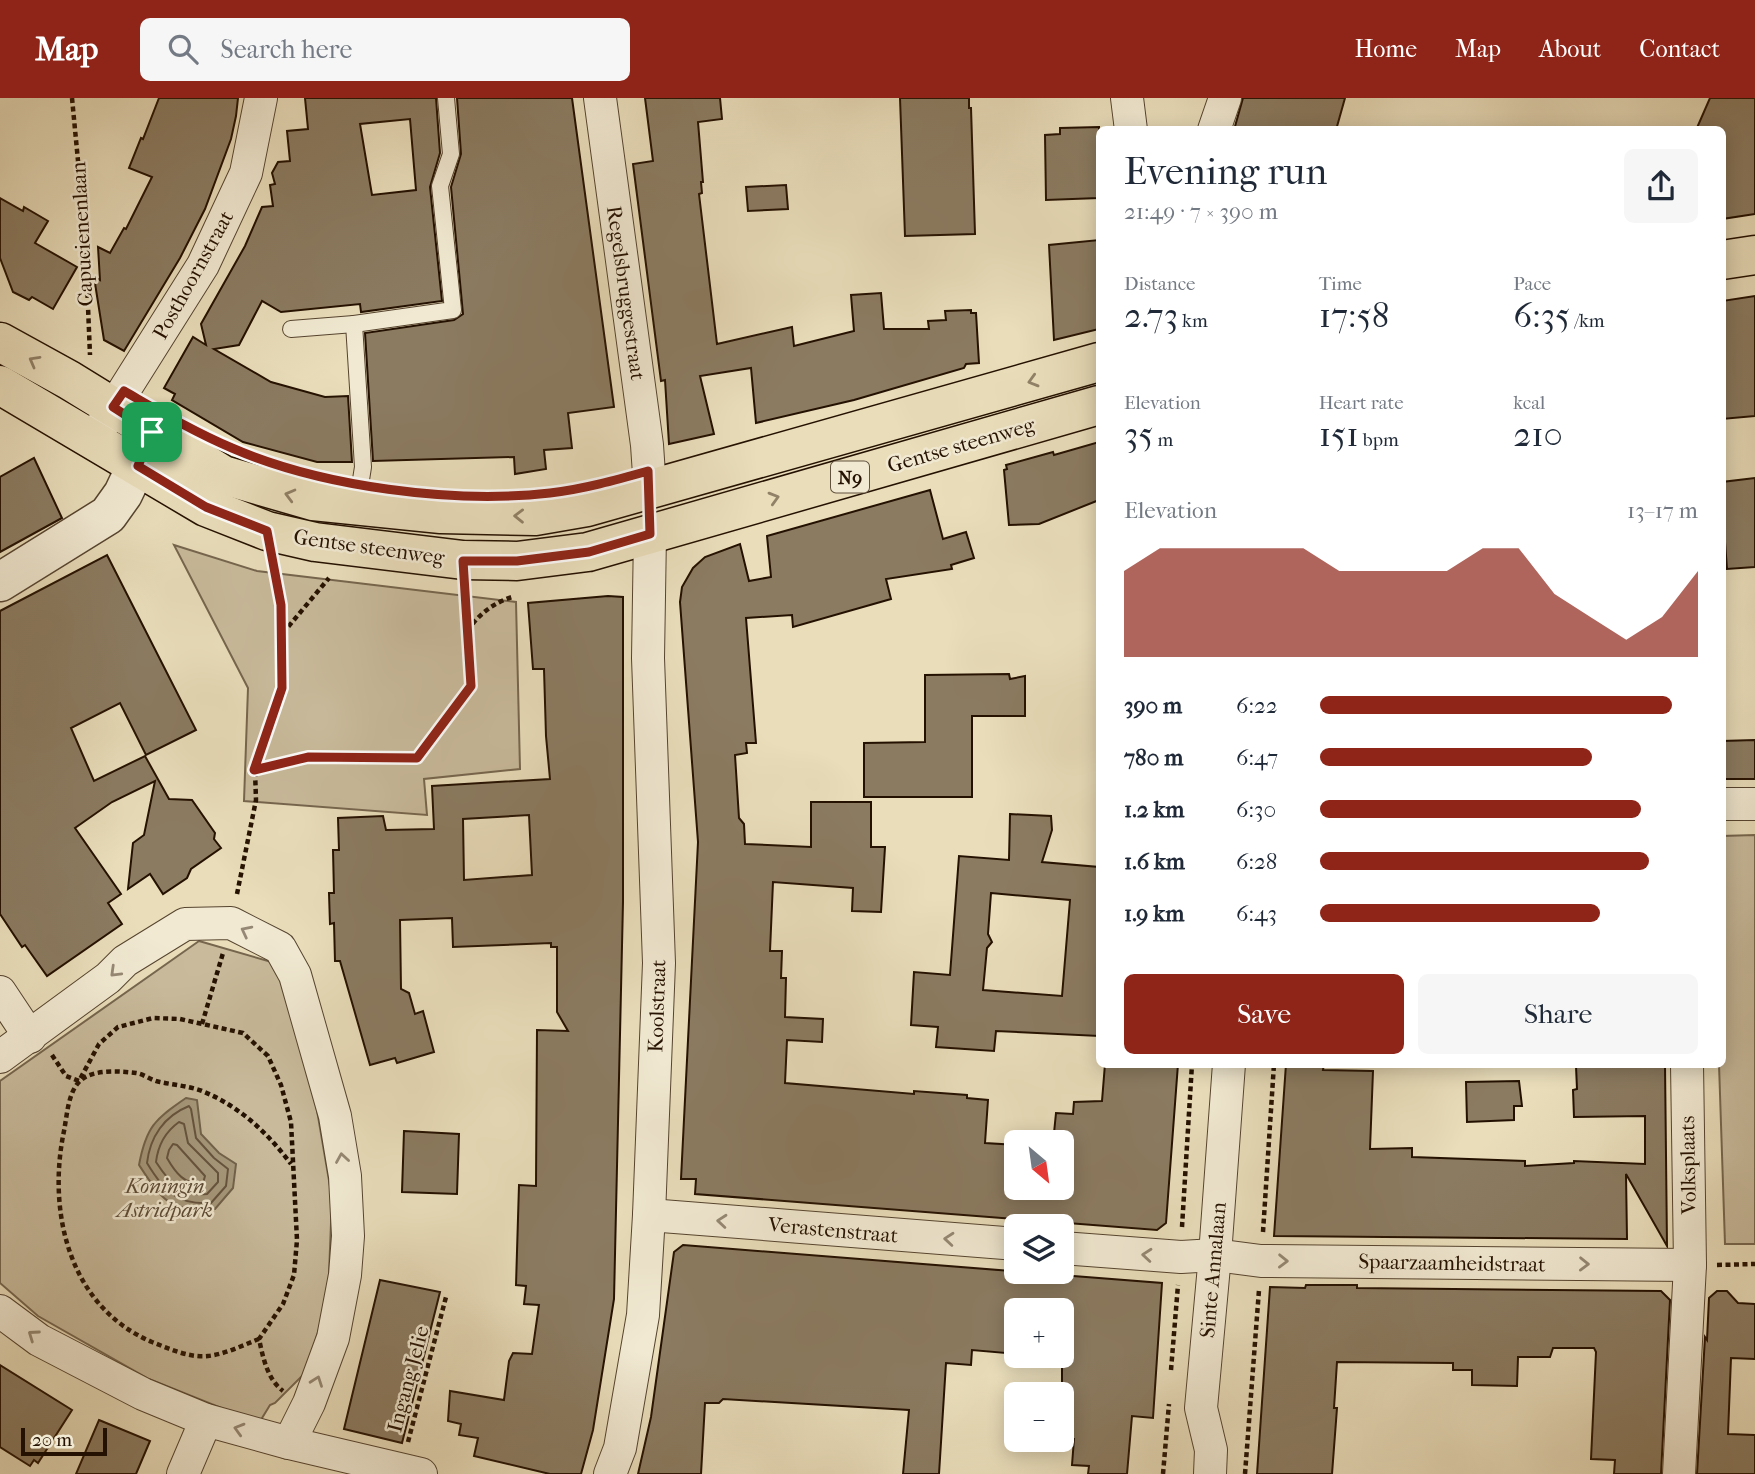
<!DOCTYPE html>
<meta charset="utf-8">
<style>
body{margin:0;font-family:"IM FELL French Canon",serif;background:#f6f6f7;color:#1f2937;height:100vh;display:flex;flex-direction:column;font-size:26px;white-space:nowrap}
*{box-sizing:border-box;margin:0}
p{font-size:23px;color:#747a83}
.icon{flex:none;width:38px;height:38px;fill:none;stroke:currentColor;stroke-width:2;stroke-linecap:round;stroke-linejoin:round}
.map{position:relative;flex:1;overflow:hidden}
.side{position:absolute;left:1096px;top:28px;width:630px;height:942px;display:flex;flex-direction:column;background:#fff;border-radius:10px;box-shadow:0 4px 18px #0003}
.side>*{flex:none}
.needle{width:46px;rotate:151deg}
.controls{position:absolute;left:1004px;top:1032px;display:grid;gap:14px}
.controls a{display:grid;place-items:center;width:70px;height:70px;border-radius:10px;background:#fff;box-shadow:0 4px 18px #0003;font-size:35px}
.scale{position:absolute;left:21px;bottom:18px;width:86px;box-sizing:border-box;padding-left:7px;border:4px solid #251101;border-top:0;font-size:19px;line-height:24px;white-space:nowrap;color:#251101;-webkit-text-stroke:5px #f1e9d2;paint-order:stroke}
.pin{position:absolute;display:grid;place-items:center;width:60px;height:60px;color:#fff;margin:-30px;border-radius:14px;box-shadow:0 4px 10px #0006}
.round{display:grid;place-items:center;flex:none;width:74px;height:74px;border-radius:10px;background:#f6f6f7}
.summary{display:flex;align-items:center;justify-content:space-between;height:119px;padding:0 28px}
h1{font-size:38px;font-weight:600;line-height:52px}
.metrics{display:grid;grid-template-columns:repeat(3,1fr);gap:10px;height:119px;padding:7px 28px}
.metrics div{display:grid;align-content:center}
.metrics b{font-size:35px;font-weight:600}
.metrics small{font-size:19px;font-weight:400}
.metrics p{font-size:19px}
.chart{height:196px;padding:14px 28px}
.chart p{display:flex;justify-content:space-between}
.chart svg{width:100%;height:126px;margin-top:7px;fill:#8f2418;opacity:.7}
.action{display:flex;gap:14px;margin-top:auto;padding:14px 28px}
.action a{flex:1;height:80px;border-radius:10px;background:#8f2418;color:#fff;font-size:28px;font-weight:600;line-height:80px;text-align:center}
.action a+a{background:#f6f6f7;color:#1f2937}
ul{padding:0 28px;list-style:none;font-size:23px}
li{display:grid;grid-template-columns:112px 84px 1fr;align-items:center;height:52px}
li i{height:18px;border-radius:9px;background:#8f2418}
header{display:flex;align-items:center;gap:42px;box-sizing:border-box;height:98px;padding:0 35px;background:#8f2418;color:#fff}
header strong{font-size:33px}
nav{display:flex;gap:38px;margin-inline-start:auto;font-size:24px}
.search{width:490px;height:63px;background:#f6f6f7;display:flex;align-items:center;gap:18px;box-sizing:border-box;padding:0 24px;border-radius:10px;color:#747a83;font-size:26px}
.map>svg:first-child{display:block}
.green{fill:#c8ba9b;stroke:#76664e;stroke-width:2}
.water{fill:#a6987b;stroke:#72624a;stroke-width:2}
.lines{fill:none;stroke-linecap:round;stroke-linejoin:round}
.shore{stroke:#66543e;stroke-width:2}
.building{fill:#8b7b61;stroke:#251101;stroke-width:2;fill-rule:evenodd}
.service-casing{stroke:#56442f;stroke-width:18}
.minor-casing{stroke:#56442f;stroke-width:34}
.tertiary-casing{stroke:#56442f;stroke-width:41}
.primary-casing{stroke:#251101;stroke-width:41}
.path{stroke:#251101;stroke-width:4.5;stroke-dasharray:5 3.5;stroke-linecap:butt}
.service{stroke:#f1e9d2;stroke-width:16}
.minor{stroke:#f1e9d2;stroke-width:32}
.tertiary{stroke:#f1e9d2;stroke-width:38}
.primary{stroke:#e9ddba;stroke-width:38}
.oneway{stroke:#918167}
.oneway2{stroke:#958874}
.route-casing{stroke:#fff;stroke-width:14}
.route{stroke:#8f2418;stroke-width:9}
.labels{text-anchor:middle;stroke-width:5;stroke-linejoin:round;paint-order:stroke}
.shield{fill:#f1e9d2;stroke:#625240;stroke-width:2}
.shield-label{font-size:19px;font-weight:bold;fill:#251101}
.street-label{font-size:21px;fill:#251101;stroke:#f1e9d2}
.park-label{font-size:21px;font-style:italic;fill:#5e4c37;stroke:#f1e9d2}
</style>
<header>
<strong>Map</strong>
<div class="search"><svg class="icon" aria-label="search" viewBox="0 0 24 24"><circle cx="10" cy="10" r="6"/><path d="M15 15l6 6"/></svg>Search here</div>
<nav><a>Home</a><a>Map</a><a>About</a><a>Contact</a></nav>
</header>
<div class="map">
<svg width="1755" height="1376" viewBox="0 0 1755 1376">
<rect width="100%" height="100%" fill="#e9ddba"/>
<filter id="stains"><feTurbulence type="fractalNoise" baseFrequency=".00286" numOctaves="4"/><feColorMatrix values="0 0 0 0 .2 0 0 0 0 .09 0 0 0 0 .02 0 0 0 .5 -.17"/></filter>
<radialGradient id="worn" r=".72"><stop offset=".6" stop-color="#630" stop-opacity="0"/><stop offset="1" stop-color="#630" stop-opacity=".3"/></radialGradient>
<g class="green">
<path d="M 174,447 L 257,473 L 516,504 L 520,671 L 424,681 L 427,717 L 244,703 L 248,590 Z"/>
<path d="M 1755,737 L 1755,1146 L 1725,1146 L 1719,966 L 1722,966 L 1722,738 Z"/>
<path d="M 199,843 L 275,865 L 312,983 L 332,1100 L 328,1201 L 306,1274 L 275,1305 L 270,1307 L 259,1325 L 149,1281 L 38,1218 L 0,1185 L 0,983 Z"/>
</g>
<path class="water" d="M 186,1000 L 197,1002 L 201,1036 L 219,1055 L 236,1066 L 233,1090 L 215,1111 C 170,1115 162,1102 139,1067 C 146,1029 155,1021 186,1000 Z"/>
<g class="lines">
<g class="shore">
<path d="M 189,1008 L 191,1011 L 196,1040 L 214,1060 L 228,1071 L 226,1088 L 211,1105 C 176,1107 164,1093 147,1065 C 150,1039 164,1018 189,1008 Z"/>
<path d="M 179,1024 L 184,1026 L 188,1045 L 218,1075 L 218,1084 L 207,1096 C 181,1099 169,1084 156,1064 C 158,1047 165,1034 179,1024 Z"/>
<path d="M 173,1046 L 177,1047 L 205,1078 L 203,1085 C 185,1088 175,1074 167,1060 L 169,1052 Z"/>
</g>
</g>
<g class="building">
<path d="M 159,0 L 238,0 L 236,18 L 231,41 L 205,111 L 180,160 L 124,253 L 104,242 L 94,179 L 100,182 L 98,149 L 110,155 L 124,130 L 126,131 L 152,79 L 129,70 L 141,40 L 143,41 Z"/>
<path d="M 305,0 L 436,0 L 440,55 L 430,89 L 442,203 L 361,214 L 360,206 L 281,214 L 262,203 L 239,247 L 214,251 L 271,284 L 325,299 L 348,298 L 352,364 L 317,364 L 243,344 L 172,302 L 175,296 L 164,290 L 193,239 L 206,247 L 201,226 L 245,148 L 262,109 L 273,108 L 270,87 L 275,86 L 272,75 L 278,64 L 290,63 L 287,33 L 308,31 ZM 410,21 L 416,92 L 372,97 L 360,26 Z"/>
<path d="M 457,0 L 572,0 L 614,309 L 568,315 L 572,350 L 544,352 L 546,371 L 515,376 L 514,359 L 373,363 L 365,235 L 454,222 L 463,216 L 451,89 L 461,56 Z"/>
<path d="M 645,0 L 720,0 L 722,21 L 698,24 L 703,84 L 701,84 L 702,95 L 699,96 L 717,246 L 792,229 L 794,248 L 854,233 L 851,197 L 881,195 L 884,231 L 929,231 L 928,223 L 946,222 L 945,213 L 971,212 L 971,215 L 976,215 L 979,265 L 966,266 L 964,270 L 854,302 L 756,325 L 751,270 L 700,278 L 714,336 L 669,346 L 665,282 L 661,283 L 633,66 L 653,63 Z"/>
<path d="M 900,0 L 969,0 L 969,10 L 971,10 L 975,136 L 905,138 Z"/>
<path d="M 1243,0 L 1345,0 L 1336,32 L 1234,32 Z"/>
<path d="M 1710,0 L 1755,0 L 1755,116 L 1722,121 L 1722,32 L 1696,32 Z"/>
<path d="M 1099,29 L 1099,100 L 1046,102 L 1045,37 L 1060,36 L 1060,30 Z"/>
<path d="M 786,87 L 788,111 L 748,113 L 746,89 Z"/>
<path d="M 0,100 L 23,113 L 24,109 L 48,123 L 35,145 L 77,169 L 53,211 L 32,199 L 29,202 L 13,194 L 0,160 Z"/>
<path d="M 1099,142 L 1099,231 L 1054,242 L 1049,147 Z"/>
<path d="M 1755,198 L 1755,318 L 1722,321 L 1722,203 Z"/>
<path d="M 1099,344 L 1099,402 L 1039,426 L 1009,427 L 1004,372 L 1007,371 L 1006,367 L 1053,354 L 1054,357 Z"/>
<path d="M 34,360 L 62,420 L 0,454 L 0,379 Z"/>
<path d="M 1755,380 L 1755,469 L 1727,471 L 1725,444 L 1722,445 L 1722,384 Z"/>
<path d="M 930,392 L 943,441 L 966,434 L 974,460 L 951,467 L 952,471 L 886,481 L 891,501 L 793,529 L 792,517 L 746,520 L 756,645 L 746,645 L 747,655 L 735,657 L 739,720 L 744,726 L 745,746 L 811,749 L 811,704 L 871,704 L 871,749 L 885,749 L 881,814 L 852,813 L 853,790 L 773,784 L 770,853 L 782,853 L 781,880 L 786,880 L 785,919 L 823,921 L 822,944 L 787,942 L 785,985 L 914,996 L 914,993 L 967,997 L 967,1000 L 988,1002 L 985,1045 L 1017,1047 L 1017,1090 L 1062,1090 L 1062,1045 L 1053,1045 L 1056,1015 L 1073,1016 L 1074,1004 L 1102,1003 L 1105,966 L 1178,966 L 1166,1125 L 1157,1132 L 695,1096 L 696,1081 L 681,1081 L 698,744 L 680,504 L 682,489 L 693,470 L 705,459 L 740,446 L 749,483 L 771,479 L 767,438 Z"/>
<path d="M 107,457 L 196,632 L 146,657 L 120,605 L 71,630 L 94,683 L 145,658 L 169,701 L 192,702 L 215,735 L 214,741 L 221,750 L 191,771 L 187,780 L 163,796 L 150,776 L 128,791 L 133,745 L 144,737 L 155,683 L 112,704 L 75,730 L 121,796 L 108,805 L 122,826 L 47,878 L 25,847 L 22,849 L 0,816 L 0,513 Z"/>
<path d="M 608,498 L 623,499 L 623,804 L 614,1201 L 593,1332 L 581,1376 L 550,1376 L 474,1358 L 478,1340 L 459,1337 L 461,1326 L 448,1323 L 450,1293 L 504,1302 L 509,1263 L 513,1255 L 532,1256 L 539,1207 L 524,1206 L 526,1188 L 516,1187 L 519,1087 L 536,1088 L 537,932 L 568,933 L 557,914 L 557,849 L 551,849 L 551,845 L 453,849 L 452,820 L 400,822 L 401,891 L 409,895 L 415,916 L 423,913 L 434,954 L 397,965 L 395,960 L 370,967 L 340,863 L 335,863 L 334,825 L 330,826 L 329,795 L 334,795 L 333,752 L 339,752 L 338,720 L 383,718 L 386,732 L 434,731 L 432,688 L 550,681 L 546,638 L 544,571 L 533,571 L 528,505 ZM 529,717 L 532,777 L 464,782 L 463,721 Z"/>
<path d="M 1009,576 L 1010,581 L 1025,578 L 1025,618 L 972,618 L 972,699 L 864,699 L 864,645 L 925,644 L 925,577 Z"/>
<path d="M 1755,642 L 1755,681 L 1722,681 L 1722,643 Z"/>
<path d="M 1010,716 L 1051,718 L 1052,732 L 1042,764 L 1099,769 L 1099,938 L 996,933 L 994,953 L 936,949 L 938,929 L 911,927 L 914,874 L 950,877 L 959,758 L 1009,762 ZM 991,795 L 1070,802 L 1062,898 L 983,892 L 987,850 L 992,844 L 988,836 Z"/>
<path d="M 1286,966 L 1324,966 L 1323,972 L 1373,973 L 1370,1051 L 1412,1050 L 1412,1059 L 1525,1063 L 1525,1068 L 1574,1065 L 1574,1063 L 1645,1066 L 1645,1018 L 1574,1019 L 1573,992 L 1577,991 L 1576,968 L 1593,966 L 1665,966 L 1667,1148 L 1626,1076 L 1627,1141 L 1274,1138 Z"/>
<path d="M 1519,983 L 1522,1008 L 1514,1008 L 1514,1022 L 1467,1024 L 1466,984 Z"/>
<path d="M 404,1033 L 459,1036 L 457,1096 L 402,1094 Z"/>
<path d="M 683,1147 L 1162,1185 L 1153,1320 L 1132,1318 L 1127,1376 L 1088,1376 L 1089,1368 L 1072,1367 L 1074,1341 L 1062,1341 L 1062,1213 L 1017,1213 L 1017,1256 L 972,1252 L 971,1267 L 946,1265 L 939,1376 L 903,1376 L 909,1312 L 723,1301 L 719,1305 L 705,1305 L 701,1376 L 638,1376 L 651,1319 L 674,1154 Z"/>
<path d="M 380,1182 L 440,1194 L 402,1345 L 344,1331 Z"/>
<path d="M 1306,1187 L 1357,1187 L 1357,1190 L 1661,1193 L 1670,1202 L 1661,1376 L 1614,1376 L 1615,1362 L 1591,1361 L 1596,1254 L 1594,1250 L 1553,1250 L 1550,1259 L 1518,1259 L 1517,1288 L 1472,1287 L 1472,1272 L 1453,1272 L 1453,1265 L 1337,1264 L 1334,1310 L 1337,1310 L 1332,1376 L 1257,1376 L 1270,1189 L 1305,1190 Z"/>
<path d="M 1717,1193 L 1727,1193 L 1738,1205 L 1755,1206 L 1755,1261 L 1731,1260 L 1728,1336 L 1755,1337 L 1755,1376 L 1697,1376 L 1705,1239 L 1707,1242 L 1709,1200 Z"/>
<path d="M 0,1267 L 72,1312 L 38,1365 L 34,1362 L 30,1368 L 0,1349 Z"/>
<path d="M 99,1322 L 150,1343 L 136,1376 L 76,1376 Z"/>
</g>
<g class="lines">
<g class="service-casing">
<g id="service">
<path d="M 291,231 L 354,226"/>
<path d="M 357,407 L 363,369 L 354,226 L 453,212 L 440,88 L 451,56 L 446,0"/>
</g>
</g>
<g class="minor-casing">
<g id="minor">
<path d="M 600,0 L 647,347 L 650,391"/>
<path d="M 1127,0 L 1131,32"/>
<path d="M 1214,32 L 1225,0"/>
<path d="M 101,329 L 203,167 L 246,75 L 261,0"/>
<path d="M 1722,706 L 1755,706"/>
<path d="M 0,894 L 30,939"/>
<path d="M 0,959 L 108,880 L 125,863 L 185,826 L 231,825 L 280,850 L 295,877 L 335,1018 L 345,1078 L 348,1138 L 345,1177 L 333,1240 L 309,1305 L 289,1345"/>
<path d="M 649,1117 L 1017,1146"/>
<path d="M 1062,1150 L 1181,1159 L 1215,1157 L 1261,1163 L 1690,1167"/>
<path d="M 0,1213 L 39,1242 L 143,1296 L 206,1322 L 289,1345 L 421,1376"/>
<path d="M 183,1376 L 206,1322"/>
<path d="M 610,1376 L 620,1350 L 643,1217 L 649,1117 L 659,865 L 648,560 L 650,436"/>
<path d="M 1210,1376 L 1211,1352 L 1201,1310 L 1215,1157 L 1229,966"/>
<path d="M 1679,1376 L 1690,1167 L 1687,966"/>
</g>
</g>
<g class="tertiary-casing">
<path id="tertiary" d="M 0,484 L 108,417 L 123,396 L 151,337"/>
</g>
<g class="primary-casing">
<g id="primary">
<path d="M 1722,162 L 1755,157"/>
<path d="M 0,244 L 69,282 L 223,377 L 313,403 L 441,416 L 535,418 L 587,409 L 1099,264"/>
<path d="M 0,287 L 206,409 L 267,433 L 315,444 L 463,462 L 517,463 L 588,454 L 1099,307"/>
</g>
</g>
<g class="path">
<path d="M 72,0 L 85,136 L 90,257"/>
<path d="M 468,533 C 477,517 495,504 512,499"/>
<path d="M 283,535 L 329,480"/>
<path d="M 255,672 L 308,659 L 417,660 L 471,588 L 465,493"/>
<path d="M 237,796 L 256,702 L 255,672 L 282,589 L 281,507 L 274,469"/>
<path d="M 202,926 L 223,855"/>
<path d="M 52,957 L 66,978 L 79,983 L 99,946 L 118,929 L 153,920 L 180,921 L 243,935 L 268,958 L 281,987 L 291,1024 L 297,1142 L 294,1177 L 283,1206 L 259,1241 C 263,1259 267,1281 283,1293"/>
<path d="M 1182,1129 L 1192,966"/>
<path d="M 1263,1134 L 1274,966"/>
<path d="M 1717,1167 L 1755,1166"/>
<path d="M 259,1241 C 243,1247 226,1256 208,1258 C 189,1260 170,1251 152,1244 C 69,1209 47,1114 64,1033 C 67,1018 68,994 80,983 C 92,971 120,973 136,975 C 144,976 152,983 160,984 C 174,987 189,988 202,993 C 239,1008 267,1034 291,1066"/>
<path d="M 1171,1272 L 1178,1187"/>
<path d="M 408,1344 L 446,1199"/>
<path d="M 1163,1376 L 1169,1306"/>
<path d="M 1245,1376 L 1259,1192"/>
</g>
<use href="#service" class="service"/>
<use href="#minor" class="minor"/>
<use href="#tertiary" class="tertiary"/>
<use href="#primary" class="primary"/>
</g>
<defs><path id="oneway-chevron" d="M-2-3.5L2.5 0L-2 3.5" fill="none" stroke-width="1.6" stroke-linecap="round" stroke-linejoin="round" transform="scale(1.75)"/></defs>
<g class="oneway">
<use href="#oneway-chevron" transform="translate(34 263) rotate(-151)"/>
<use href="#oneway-chevron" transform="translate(1033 283) rotate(164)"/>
<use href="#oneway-chevron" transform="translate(290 397) rotate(-165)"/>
<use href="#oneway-chevron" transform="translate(774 400) rotate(-16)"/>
<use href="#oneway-chevron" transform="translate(519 418) rotate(-179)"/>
</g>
<g class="oneway2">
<use href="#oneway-chevron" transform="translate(246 833) rotate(-153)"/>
<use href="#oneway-chevron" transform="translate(115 874) rotate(136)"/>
<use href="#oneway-chevron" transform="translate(342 1060) rotate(-99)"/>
<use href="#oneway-chevron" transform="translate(722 1123) rotate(-175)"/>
<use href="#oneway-chevron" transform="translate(949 1141) rotate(-175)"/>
<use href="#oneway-chevron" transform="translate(1147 1157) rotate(-175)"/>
<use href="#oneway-chevron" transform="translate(1283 1163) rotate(1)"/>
<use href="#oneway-chevron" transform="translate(1584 1166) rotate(1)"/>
<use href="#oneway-chevron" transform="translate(33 1237) rotate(-145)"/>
<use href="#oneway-chevron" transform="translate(317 1283) rotate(-70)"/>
<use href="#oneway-chevron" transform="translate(239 1331) rotate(-164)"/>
</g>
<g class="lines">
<g class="route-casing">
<path id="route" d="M 124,293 C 159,313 194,334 232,350 C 322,389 453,406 550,395 C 584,391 616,382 648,373 L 650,436 L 589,454 L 517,463 L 463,463 L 471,588 L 417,660 L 308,659 L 254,672 L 282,590 L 281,507 L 267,433 L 206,409 L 138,368 L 152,334 L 113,309 Z"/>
</g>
<use href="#route" class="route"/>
</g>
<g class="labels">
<rect class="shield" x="831" y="363.5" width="38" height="31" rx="5"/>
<g class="shield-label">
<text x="850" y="386">N9</text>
</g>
<g class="street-label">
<text transform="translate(82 136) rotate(-93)" y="7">Capucienenlaan</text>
<text transform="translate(193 177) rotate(-61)" y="7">Posthoornstraat</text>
<text transform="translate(626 195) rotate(82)" y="7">Regelsbruggestraat</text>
<text transform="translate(961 347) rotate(-16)" y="7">Gentse steenweg</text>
<text transform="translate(369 449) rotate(8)" y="7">Gentse steenweg</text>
<text transform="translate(657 908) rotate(-88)" y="7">Koolstraat</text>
<text transform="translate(1688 1067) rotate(-91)" y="7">Volksplaats</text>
<text transform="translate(833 1132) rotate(5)" y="7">Verastenstraat</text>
<text transform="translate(1452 1165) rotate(1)" y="7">Spaarzaamheidstraat</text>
<text transform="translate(1213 1172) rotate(-85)" y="7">Sinte Annalaan</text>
<text transform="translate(408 1281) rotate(-75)" y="7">Ingang Jelie</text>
</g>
<g class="park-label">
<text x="165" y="1095">Koningin<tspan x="165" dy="24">Astridpark</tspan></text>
</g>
</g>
<rect width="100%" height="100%" filter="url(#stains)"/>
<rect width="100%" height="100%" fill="url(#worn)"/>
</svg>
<div class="controls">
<a><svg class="needle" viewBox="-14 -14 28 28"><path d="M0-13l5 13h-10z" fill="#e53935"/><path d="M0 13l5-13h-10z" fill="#747a83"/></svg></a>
<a><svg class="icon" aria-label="layers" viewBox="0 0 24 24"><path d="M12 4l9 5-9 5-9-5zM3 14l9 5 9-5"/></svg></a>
<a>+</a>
<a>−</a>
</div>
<div class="scale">20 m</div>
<div class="pin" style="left:152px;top:334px;background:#1e9e55"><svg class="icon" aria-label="arrive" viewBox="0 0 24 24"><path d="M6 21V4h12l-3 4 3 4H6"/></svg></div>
<section class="side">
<div class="summary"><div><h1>Evening run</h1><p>21:49 · 7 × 390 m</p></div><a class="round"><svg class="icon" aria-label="share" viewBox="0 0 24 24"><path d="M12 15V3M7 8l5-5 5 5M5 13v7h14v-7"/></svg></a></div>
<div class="metrics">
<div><p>Distance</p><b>2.73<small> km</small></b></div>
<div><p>Time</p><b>17:58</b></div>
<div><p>Pace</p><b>6:35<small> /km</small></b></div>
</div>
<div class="metrics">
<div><p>Elevation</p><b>35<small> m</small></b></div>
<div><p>Heart rate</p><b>151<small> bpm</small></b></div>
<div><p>kcal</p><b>210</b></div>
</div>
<div class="chart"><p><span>Elevation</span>13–17 m</p>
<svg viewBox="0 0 160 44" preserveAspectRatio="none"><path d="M0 44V14L10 6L20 6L30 6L40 6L50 6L60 14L70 14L80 14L90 14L100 6L110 6L120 22L130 30L140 38L150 30L160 14V44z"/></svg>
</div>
<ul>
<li><b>390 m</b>6:22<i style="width:93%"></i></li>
<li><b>780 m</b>6:47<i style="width:72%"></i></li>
<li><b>1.2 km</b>6:30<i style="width:85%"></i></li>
<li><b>1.6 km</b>6:28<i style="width:87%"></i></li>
<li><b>1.9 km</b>6:43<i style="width:74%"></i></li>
</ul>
<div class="action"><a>Save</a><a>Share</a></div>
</section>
</div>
